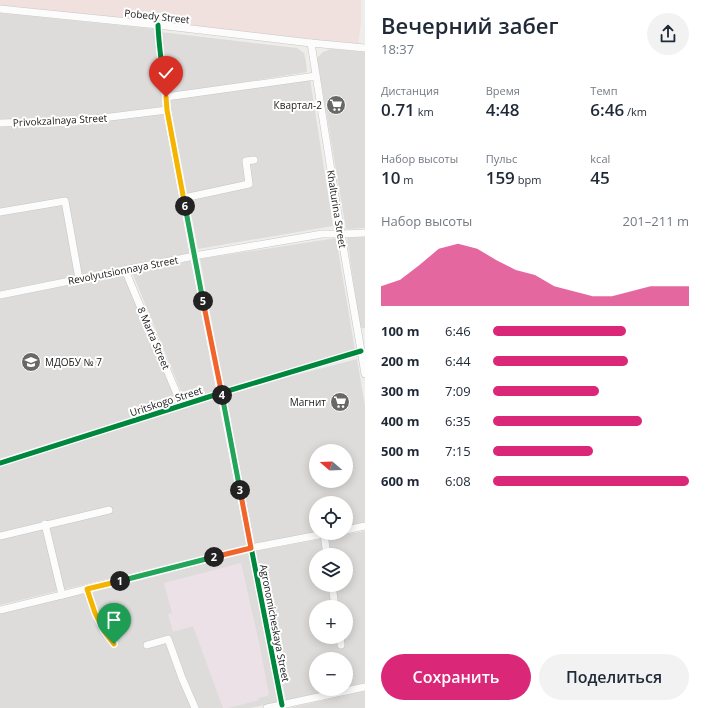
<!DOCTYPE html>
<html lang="ru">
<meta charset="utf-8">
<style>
body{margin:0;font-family:"Open Sans",sans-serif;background:#f2f2f3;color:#1f2937;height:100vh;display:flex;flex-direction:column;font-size:15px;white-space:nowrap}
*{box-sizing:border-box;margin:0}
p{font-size:13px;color:#747a83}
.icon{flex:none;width:22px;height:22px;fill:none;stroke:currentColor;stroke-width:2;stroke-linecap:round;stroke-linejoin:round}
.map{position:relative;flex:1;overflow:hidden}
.details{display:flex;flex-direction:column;background:#fff;width:340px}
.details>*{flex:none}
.needle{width:26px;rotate:289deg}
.fabs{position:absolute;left:309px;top:444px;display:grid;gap:8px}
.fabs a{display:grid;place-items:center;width:44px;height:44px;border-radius:50%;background:#fff;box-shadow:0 2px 10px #0003;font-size:20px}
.pin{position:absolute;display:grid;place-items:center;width:34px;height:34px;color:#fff;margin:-41px -17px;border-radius:50% 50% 50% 0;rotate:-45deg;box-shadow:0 0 4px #0007}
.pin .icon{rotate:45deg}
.km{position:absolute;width:20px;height:20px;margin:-10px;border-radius:50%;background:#222;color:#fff;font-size:11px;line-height:20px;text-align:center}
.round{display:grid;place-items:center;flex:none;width:42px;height:42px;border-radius:21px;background:#f2f2f3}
.overview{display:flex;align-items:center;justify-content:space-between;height:68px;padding:0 16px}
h1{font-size:22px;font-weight:600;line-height:30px}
.stats{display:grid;grid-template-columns:repeat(3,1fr);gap:6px;height:68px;padding:4px 16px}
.stats div{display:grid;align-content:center}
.stats b{font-size:17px;font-weight:600}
.stats small{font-size:11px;font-weight:400}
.stats p{font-size:11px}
.chart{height:112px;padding:8px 16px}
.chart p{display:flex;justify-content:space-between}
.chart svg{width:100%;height:72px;margin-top:4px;fill:#db2777;opacity:.7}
.button{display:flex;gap:8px;margin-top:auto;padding:8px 16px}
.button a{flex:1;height:46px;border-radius:24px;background:#db2777;color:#fff;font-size:16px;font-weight:600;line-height:46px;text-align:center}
.button a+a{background:#f2f2f3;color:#1f2937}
ul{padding:0 16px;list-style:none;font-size:13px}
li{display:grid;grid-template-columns:64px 48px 1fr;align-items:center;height:30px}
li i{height:10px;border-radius:5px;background:#db2777}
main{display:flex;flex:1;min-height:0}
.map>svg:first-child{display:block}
.residential{fill:#dddcda;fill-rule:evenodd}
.commercial{fill:#f0e1df}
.industrial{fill:#ece1e7}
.religious{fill:#dcdcda}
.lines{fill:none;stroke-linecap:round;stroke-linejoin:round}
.minor-casing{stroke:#c7c6c5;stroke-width:8}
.minor{stroke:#fcfcfc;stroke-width:7}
.cycleway-casing{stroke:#fff;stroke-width:8}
.cycleway{stroke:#00873e;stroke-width:5}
.split-1-casing{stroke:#fff;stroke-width:8}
.split-2-casing{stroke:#fff;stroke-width:8}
.split-3-casing{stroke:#fff;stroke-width:8}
.split-4-casing{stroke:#fff;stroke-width:8}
.split-5-casing{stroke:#fff;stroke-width:8}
.split-6-casing{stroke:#fff;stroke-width:8}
.split-7-casing{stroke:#fff;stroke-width:8}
.split-1{stroke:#f5b400;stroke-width:5}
.split-2{stroke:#22a559;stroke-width:5}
.split-3{stroke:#f0652b;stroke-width:5}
.split-4{stroke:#22a559;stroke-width:5}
.split-5{stroke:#f0652b;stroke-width:5}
.split-6{stroke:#22a559;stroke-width:5}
.split-7{stroke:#f5b400;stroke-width:5}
.labels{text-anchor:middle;stroke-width:4;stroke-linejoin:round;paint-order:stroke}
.street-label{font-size:10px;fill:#202020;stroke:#fff}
.poi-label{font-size:10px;fill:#202020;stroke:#fff;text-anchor:end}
</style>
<main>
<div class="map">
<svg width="365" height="708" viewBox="0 0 365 708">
<rect width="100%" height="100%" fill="#eeede9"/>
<g class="residential">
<path d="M 0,13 L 154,29 L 164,107 L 73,118 L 0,120 Z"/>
<path d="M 161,32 L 297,48 L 304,53 L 306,62 L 307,72 L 171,94 Z"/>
<path d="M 331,49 L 365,52 L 365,228 L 346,229 L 317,58 L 323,52 Z"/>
<path d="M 310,79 L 333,226 L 198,249 L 169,100 Z"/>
<path d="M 165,113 L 191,253 L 0,291 L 0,125 Z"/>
<path d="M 365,237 L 365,328 L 360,328 L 347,238 Z"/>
<path d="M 336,238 L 355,350 L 293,368 L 224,388 L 200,259 Z"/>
<path d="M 191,261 L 217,391 L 185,401 L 132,272 Z"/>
<path d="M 124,274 L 179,404 L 0,460 L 0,299 Z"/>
<path d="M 357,359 L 365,406 L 365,523 L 346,527 L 346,503 L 316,503 L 316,533 L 254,544 L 224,396 L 292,376 ZM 316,451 L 346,451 L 346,481 L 316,481 Z"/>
<path d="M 219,398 L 247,546 L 165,565 L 0,605 L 0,467 Z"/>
<path d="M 365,531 L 365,683 L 346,687 L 346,659 L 316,659 L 316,689 L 338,689 L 286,700 L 256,551 ZM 316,555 L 346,555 L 346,585 L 316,585 ZM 316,607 L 346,607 L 346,637 L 316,637 Z"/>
<path d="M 249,553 L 278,702 L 250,708 L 0,708 L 0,613 Z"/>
<path d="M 365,691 L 365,708 L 289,708 Z"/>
</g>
<path class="commercial" d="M 0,0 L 361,0 L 361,23 L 358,44 L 0,5 Z"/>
<path class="industrial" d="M 241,563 L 260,647 L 269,695 L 259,698 L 259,700 L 228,708 L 223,708 L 193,626 L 173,632 L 168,614 L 172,613 L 164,583 Z"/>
<path class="religious" d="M 350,362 L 356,365 L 360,381 L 306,391 L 302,374 Z"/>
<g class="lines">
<g class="minor-casing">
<g id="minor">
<path d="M 0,9 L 158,25 L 311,43 L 365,48"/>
<path d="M 158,25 C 159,54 165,82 167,110 L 194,256 L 282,705"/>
<path d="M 311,43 L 341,234 L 365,374"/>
<path d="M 166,97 L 316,76"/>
<path d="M 0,123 L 78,121 L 167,110"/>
<path d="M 184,198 L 249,184 L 246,161 L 254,160"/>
<path d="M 0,212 L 65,201 L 79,279"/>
<path d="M 125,270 L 182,406"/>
<path d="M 0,295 L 194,256 L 322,234 L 341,234 L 365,233"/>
<path d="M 0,463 L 221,393 L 361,351"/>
<path d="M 45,524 L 62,595"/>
<path d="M 346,530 L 365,526"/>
<path d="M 324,534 L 327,555"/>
<path d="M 0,536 L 109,510"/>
<path d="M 332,585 L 335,607"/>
<path d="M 87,589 L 95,613 L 104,631 L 114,644"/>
<path d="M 0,610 L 62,595 L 251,548 L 329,533"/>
<path d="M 340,637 L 341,645"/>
<path d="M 147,645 L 168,639 L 182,678 L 195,708"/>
<path d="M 267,708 L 365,687"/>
</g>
</g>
<use href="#minor" class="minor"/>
<g class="cycleway-casing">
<g id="cycleway">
<path d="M 158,25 C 159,54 165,82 167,110 L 194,256 L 282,705"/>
<path d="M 0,463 L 221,393 L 361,351"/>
</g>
</g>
<use href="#cycleway" class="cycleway"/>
</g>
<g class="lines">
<g class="split-1-casing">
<path id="split-1" d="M 114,644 L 104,631 L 95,613 L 87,589 L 120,581"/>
</g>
<g class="split-2-casing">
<path id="split-2" d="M 120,581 L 214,557"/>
</g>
<g class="split-3-casing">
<path id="split-3" d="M 214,557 L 251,548 L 240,490"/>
</g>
<g class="split-4-casing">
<path id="split-4" d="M 222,395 L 240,490"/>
</g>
<g class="split-5-casing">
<path id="split-5" d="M 203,301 L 222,395"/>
</g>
<g class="split-6-casing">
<path id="split-6" d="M 185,206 L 203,301"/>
</g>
<g class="split-7-casing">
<path id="split-7" d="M 166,97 L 167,110 L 185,206"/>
</g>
<use href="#split-1" class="split-1"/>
<use href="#split-2" class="split-2"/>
<use href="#split-3" class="split-3"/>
<use href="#split-4" class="split-4"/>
<use href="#split-5" class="split-5"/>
<use href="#split-6" class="split-6"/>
<use href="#split-7" class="split-7"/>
</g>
<defs>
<g id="supermarket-disc" transform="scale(1)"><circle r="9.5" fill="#686866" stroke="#fff"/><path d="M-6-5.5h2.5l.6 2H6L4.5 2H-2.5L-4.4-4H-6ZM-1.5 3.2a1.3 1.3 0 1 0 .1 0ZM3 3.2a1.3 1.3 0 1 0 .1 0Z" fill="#fff"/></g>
<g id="school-disc" transform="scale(1)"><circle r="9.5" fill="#686866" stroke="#fff"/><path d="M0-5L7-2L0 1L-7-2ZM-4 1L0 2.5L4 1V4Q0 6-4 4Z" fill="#fff"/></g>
</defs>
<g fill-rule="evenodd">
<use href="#supermarket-disc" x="336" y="105"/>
<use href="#school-disc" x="31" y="362"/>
<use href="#supermarket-disc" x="340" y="402"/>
</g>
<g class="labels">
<g class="street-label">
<text transform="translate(157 16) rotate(6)" y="4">Pobedy Street</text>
<text transform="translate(60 120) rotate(-3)" y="4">Privokzalnaya Street</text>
<text transform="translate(337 209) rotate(81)" y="4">Khalturina Street</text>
<text transform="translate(123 270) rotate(-11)" y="4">Revolyutsionnaya Street</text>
<text transform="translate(154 338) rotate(67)" y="4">8 Marta Street</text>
<text transform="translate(166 401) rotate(-18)" y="4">Uritskogo Street</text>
<text transform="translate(275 623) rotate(79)" y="4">Agronomicheskaya Street</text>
</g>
<g class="poi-label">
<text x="322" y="109">Квартал-2</text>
<text x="45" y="366" text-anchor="start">МДОБУ № 7</text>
<text x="326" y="406">Магнит</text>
</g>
</g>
</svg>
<div class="fabs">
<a><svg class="needle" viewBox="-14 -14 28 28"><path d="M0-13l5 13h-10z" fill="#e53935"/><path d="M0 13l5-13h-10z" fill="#747a83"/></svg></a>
<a><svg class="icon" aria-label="locate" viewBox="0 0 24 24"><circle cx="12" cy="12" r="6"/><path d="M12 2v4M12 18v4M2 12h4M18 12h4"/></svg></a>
<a><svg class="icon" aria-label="layers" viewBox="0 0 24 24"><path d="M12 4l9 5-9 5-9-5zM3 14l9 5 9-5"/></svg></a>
<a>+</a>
<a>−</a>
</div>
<div class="pin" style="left:114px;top:644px;background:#1e9e55"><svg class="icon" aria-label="arrive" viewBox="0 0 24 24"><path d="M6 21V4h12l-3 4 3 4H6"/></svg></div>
<div class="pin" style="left:166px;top:97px;background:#d93025"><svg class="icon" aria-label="check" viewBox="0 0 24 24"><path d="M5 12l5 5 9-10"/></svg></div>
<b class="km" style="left:120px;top:581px">1</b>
<b class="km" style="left:214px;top:557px">2</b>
<b class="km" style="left:240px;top:490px">3</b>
<b class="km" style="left:222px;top:395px">4</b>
<b class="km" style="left:203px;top:301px">5</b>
<b class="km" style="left:185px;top:206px">6</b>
</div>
<section class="details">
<div class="overview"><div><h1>Вечерний забег</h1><p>18:37</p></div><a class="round"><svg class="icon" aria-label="share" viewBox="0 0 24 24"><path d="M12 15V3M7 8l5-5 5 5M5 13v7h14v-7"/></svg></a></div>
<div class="stats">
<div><p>Дистанция</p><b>0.71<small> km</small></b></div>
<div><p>Время</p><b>4:48</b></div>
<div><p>Темп</p><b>6:46<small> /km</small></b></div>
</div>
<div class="stats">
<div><p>Набор высоты</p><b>10<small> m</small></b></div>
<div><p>Пульс</p><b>159<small> bpm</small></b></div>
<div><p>kcal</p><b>45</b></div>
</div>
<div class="chart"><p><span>Набор высоты</span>201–211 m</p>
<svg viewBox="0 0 160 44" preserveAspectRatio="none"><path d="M0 44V32L10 28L20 19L30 9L40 6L50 9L60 16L70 22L80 25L90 32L100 35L110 38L120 38L130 35L140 32L150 32L160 32V44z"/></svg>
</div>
<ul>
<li><b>100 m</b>6:46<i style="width:68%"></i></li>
<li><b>200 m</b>6:44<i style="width:69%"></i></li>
<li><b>300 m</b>7:09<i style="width:54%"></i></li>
<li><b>400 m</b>6:35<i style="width:76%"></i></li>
<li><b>500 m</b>7:15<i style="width:51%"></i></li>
<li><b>600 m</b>6:08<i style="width:100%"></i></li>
</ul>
<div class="button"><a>Сохранить</a><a>Поделиться</a></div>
</section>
</main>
